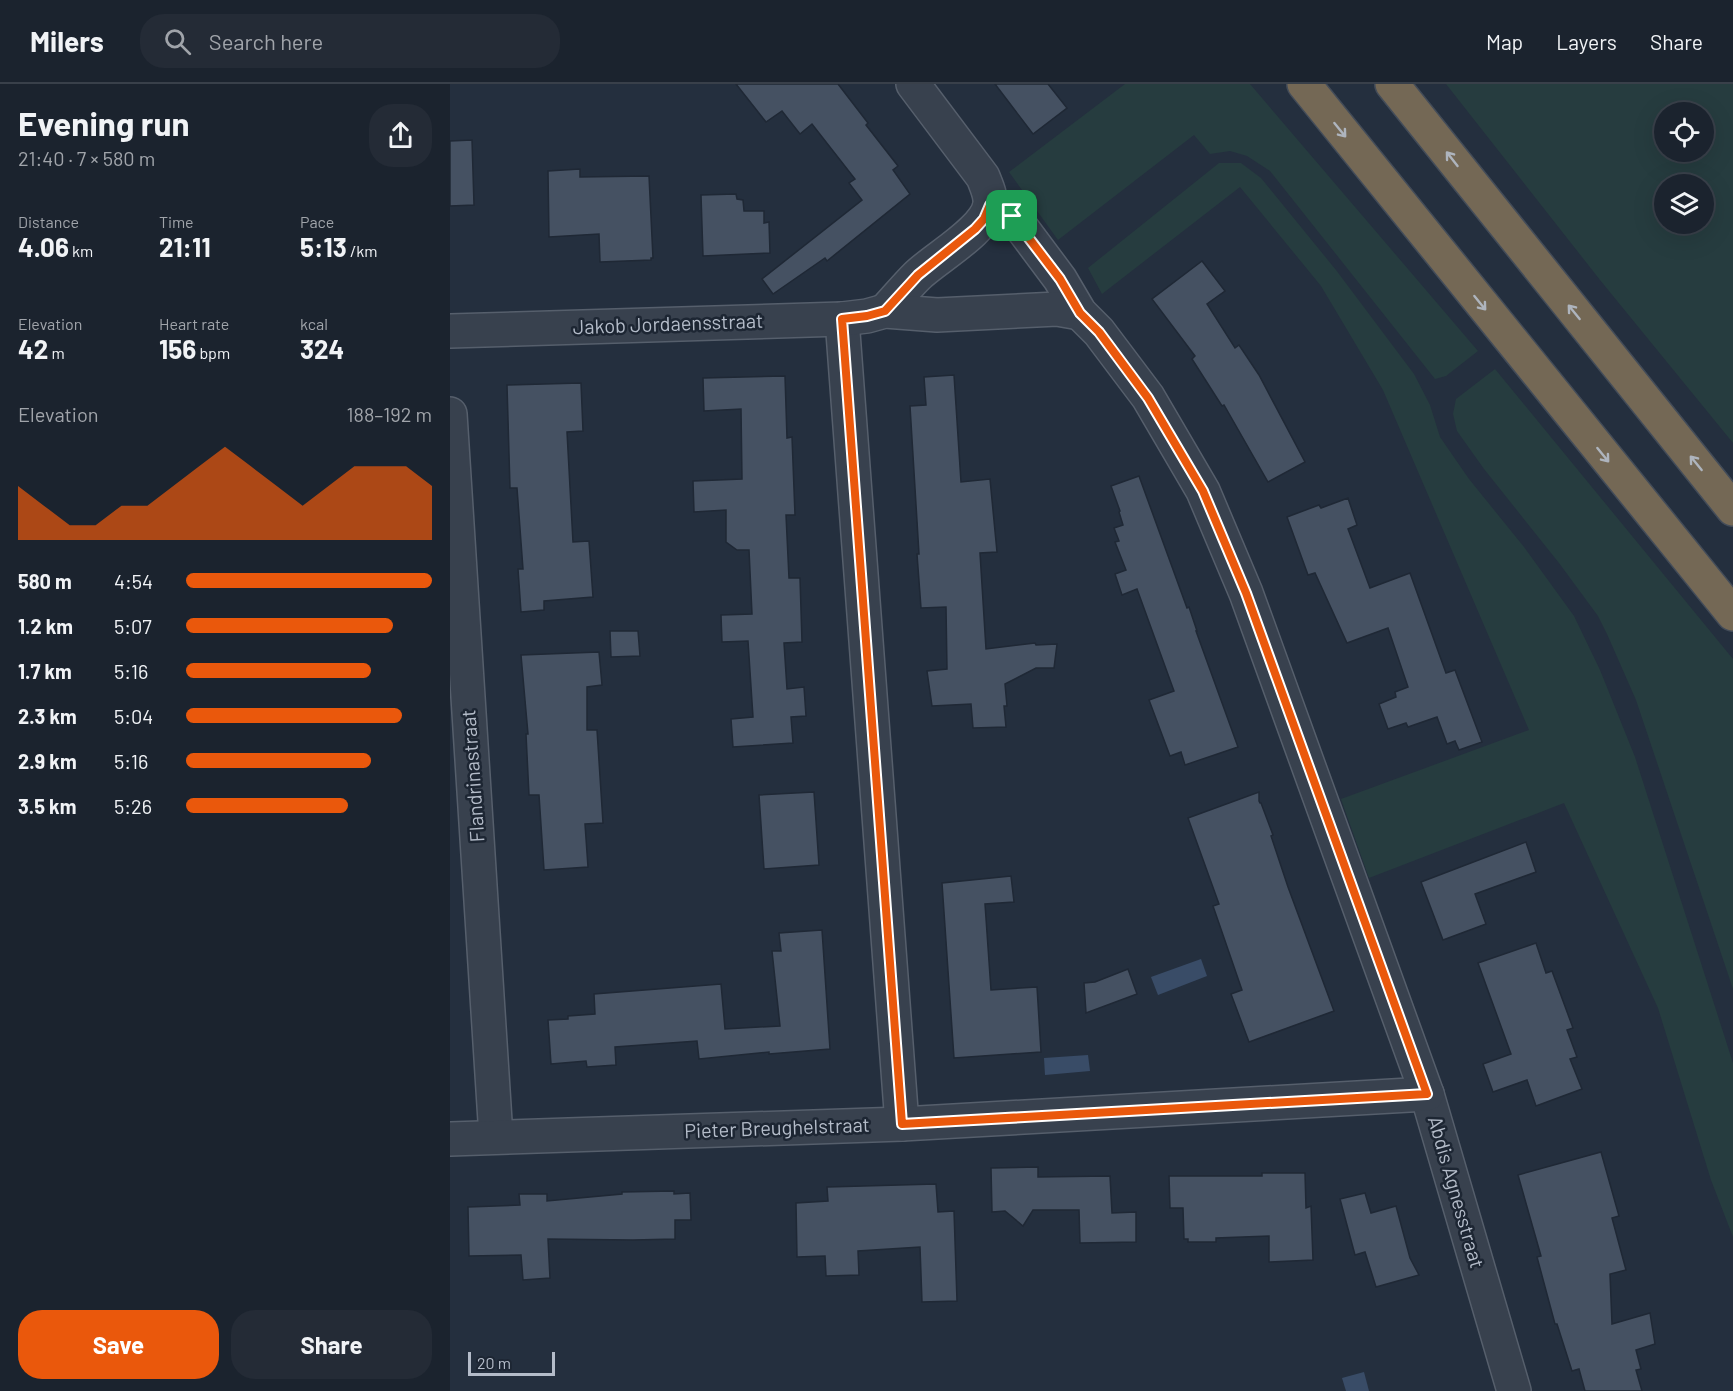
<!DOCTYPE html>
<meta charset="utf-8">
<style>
body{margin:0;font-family:Barlow,sans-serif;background:#242b36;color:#f1f3f6;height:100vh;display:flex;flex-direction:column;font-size:22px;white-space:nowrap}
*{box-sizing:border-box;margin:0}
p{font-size:20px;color:#a0a4aa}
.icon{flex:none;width:33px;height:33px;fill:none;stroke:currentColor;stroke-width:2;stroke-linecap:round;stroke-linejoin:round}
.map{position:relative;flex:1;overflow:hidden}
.drawer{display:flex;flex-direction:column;background:#1b232e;width:450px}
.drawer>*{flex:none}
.fabs{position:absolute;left:1204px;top:18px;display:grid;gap:12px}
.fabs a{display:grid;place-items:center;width:60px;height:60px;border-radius:50%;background:#1b232e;box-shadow:0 6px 24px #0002,0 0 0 2px #39404a;font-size:30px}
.scale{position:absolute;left:18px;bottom:15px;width:87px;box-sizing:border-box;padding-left:6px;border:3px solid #b4bcc9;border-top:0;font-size:16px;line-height:21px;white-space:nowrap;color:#b4bcc9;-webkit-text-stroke:4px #1d2633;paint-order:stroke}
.pin{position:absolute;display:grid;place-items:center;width:51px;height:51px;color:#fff;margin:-26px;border-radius:12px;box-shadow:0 3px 9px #0006}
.round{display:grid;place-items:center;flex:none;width:63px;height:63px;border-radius:24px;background:#242b36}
.summary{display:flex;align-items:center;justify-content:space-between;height:102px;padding:0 18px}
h1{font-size:33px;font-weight:700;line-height:45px}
.figures{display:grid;grid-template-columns:repeat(3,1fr);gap:9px;height:102px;padding:6px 18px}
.figures div{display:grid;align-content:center}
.figures b{font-size:26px;font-weight:700}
.figures small{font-size:16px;font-weight:400}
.figures p{font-size:16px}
.chart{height:168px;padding:12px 18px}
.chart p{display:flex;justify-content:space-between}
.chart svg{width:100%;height:108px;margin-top:6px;fill:#ea580c;opacity:.7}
.primary-button{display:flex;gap:12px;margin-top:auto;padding:12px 18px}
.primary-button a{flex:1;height:69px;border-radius:24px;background:#ea580c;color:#fff;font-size:24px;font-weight:700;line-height:69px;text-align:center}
.primary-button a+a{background:#242b36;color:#f1f3f6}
ul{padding:0 18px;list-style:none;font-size:20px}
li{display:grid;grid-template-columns:96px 72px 1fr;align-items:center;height:45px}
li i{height:15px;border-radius:8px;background:#ea580c}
header{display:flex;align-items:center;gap:36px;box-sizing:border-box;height:84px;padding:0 30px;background:#1b232e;border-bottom:2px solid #39404a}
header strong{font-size:28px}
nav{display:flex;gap:33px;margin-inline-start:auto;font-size:21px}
.search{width:420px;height:54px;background:#242b36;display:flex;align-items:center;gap:15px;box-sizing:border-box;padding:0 21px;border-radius:24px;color:#a0a4aa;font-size:22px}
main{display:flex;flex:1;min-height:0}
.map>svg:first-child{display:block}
.green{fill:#263c3f;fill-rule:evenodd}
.water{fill:#394c67}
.building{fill:#455162;stroke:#1f2835;stroke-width:1.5}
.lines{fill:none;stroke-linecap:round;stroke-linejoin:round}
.minor-casing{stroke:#565f6c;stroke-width:36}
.highway-casing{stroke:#434c59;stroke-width:36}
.minor{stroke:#38414e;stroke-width:33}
.highway{stroke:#746855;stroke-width:33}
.oneway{stroke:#aeb4bd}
.route-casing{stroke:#fff;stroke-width:12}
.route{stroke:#ea580c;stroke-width:8}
.labels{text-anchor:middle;stroke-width:5;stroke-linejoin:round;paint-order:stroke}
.street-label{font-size:20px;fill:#b4bcc9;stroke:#1d2633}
</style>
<header>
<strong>Milers</strong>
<div class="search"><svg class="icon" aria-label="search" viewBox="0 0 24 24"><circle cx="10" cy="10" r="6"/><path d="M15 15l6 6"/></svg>Search here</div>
<nav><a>Map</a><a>Layers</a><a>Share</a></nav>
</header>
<main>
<section class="drawer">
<div class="summary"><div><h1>Evening run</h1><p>21:40 · 7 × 580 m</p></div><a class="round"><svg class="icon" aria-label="share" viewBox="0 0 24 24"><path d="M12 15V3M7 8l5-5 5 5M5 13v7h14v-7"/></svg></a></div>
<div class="figures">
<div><p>Distance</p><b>4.06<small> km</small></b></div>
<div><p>Time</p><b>21:11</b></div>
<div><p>Pace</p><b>5:13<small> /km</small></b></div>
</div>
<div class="figures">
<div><p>Elevation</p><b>42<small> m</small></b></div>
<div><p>Heart rate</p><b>156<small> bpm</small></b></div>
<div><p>kcal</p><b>324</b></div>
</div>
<div class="chart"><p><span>Elevation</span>188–192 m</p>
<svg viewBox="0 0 160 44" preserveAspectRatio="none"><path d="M0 44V22L10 30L20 38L30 38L40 30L50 30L60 22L70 14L80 6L90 14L100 22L110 30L120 22L130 14L140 14L150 14L160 22V44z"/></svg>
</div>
<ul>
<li><b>580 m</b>4:54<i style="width:100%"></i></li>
<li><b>1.2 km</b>5:07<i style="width:84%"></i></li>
<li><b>1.7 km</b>5:16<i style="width:75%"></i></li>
<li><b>2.3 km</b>5:04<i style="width:88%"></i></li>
<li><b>2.9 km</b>5:16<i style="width:75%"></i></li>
<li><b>3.5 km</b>5:26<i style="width:66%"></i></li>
</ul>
<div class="primary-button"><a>Save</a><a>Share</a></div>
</section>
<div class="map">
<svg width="1283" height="1307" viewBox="0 0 1283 1307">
<rect width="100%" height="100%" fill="#242f3e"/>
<g class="green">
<path d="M 675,0 L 800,0 L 1028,267 L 996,292 L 985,295 L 820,87 L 797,72 L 780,67 L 760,70 L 744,51 L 608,156 L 559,88 Z"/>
<path d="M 996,0 L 1283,0 L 1283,359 L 1150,196 ZM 1215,28 L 1254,28 L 1254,68 L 1215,68 ZM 1215,100 L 1254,100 L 1254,140 L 1215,140 Z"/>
<path d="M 769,79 L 791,79 L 811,94 L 886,186 L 964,290 L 980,321 L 990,353 L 1019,395 L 1074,463 L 1124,532 L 1150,586 L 1185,673 L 1283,979 L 1283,1153 L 1261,1096 L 1208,924 L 1114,719 L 919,794 L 891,715 L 1079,646 L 933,306 L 871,202 L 790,103 L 652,210 L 638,184 Z"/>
<path d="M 1045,285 L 1283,575 L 1283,905 L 1186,616 L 1157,550 L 1148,532 L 1109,479 L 1034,385 L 1007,347 L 1003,330 L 1006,315 Z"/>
</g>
<g class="water">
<path d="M 751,875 L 757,892 L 708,911 L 701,893 Z"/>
<path d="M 638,971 L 640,987 L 595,991 L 594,974 Z"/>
<path d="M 914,1288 L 919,1307 L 896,1307 L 892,1294 Z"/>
</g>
<g class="building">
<path d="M 286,0 L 388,0 L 418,39 L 416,41 L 448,82 L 443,86 L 460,110 L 377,177 L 375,174 L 323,210 L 312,195 L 412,116 L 399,99 L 405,95 L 362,40 L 350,50 L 332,27 L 316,38 Z"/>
<path d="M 545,0 L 598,0 L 617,24 L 583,50 Z"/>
<path d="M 22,56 L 24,121 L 0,122 L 0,57 Z"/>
<path d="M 130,85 L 130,93 L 199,92 L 203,174 L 201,174 L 201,176 L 150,178 L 149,150 L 99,153 L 98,87 Z"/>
<path d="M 286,110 L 287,115 L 293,116 L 294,127 L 314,127 L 314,139 L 319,138 L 320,169 L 253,172 L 251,111 Z"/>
<path d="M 752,177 L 775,207 L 757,220 L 785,264 L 789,261 L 809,291 L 855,378 L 818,398 L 774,321 L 772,322 L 742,275 L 745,272 L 702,215 Z"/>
<path d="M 504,291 L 511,398 L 540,395 L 547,468 L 530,469 L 536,565 L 585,559 L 586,561 L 607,560 L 604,584 L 586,584 L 555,600 L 557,622 L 554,622 L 556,643 L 523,644 L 521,620 L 482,622 L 477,587 L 497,585 L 496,523 L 471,524 L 467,470 L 469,470 L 460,322 L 476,321 L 474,293 Z"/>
<path d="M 335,292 L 337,354 L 342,353 L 345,431 L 336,431 L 339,494 L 350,494 L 352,558 L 334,559 L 337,605 L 354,603 L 356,632 L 341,633 L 343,659 L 283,663 L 281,635 L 303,633 L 298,557 L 272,558 L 271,531 L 302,530 L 299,466 L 287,466 L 276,458 L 276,426 L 244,428 L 243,397 L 292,395 L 291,325 L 254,327 L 253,294 Z"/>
<path d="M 131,299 L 133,347 L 117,348 L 123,458 L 139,457 L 143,513 L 94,517 L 94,526 L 71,528 L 68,485 L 73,485 L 67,404 L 60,404 L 57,301 Z"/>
<path d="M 689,392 L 737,524 L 739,523 L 747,547 L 746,547 L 788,663 L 735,681 L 731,668 L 720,672 L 699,616 L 724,607 L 687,505 L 672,511 L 665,490 L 676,486 L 665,458 L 669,457 L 664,444 L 673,441 L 669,428 L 670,427 L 661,402 Z"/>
<path d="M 898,414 L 907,441 L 898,445 L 920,504 L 960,489 L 996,589 L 1005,586 L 1032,658 L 1009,666 L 1005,657 L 997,660 L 987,633 L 958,643 L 956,639 L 938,645 L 929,620 L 946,613 L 945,608 L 958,603 L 938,544 L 897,559 L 865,489 L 858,491 L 837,433 L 869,421 L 871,424 Z"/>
<path d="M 160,547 L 188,547 L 190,572 L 161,573 Z"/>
<path d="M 149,568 L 152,601 L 137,603 L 137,646 L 147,646 L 153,739 L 135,740 L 138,783 L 94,786 L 89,711 L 79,711 L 76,650 L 78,650 L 71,571 Z"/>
<path d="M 364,708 L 369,781 L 314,785 L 309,711 Z"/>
<path d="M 809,708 L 809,717 L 810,719 L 811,719 L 823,751 L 821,752 L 838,803 L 884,927 L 799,958 L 781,910 L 792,906 L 763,822 L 769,820 L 738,734 Z"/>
<path d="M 1076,758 L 1086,788 L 1025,810 L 1036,840 L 993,856 L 971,798 Z"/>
<path d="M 561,792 L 564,818 L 535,820 L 541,906 L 587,903 L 591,968 L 504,974 L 492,799 Z"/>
<path d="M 372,846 L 380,965 L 319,970 L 319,968 L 249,975 L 247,957 L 165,963 L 166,981 L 137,983 L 136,977 L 101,980 L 98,936 L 118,935 L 118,932 L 145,930 L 144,910 L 271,900 L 275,945 L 330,942 L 322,867 L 331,867 L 329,849 Z"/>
<path d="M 1086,859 L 1096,889 L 1102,887 L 1123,944 L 1117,946 L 1127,973 L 1120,975 L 1132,1005 L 1086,1022 L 1077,996 L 1043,1008 L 1033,980 L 1061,970 L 1028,879 Z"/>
<path d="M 678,885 L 687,910 L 636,929 L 634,899 L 645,898 Z"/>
<path d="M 1151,1068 L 1169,1132 L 1162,1134 L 1176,1186 L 1160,1190 L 1162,1240 L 1200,1229 L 1205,1260 L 1186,1266 L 1191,1285 L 1186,1286 L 1192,1307 L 1135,1307 L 1129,1285 L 1122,1287 L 1107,1240 L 1105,1240 L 1087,1173 L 1091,1172 L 1068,1091 Z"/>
<path d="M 588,1083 L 588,1093 L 660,1092 L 662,1129 L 686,1128 L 686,1158 L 630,1159 L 629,1126 L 583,1126 L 573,1142 L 555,1127 L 542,1128 L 541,1084 Z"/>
<path d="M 812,1089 L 855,1089 L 856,1124 L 861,1122 L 863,1176 L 819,1178 L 819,1152 L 766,1154 L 766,1158 L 738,1158 L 738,1155 L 734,1155 L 733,1124 L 720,1124 L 719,1092 L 812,1092 Z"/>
<path d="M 486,1100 L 488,1128 L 504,1127 L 507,1217 L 472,1218 L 470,1163 L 408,1167 L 409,1191 L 376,1192 L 375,1172 L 347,1173 L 346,1119 L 378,1117 L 377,1103 Z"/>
<path d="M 224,1107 L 224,1110 L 240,1109 L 241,1136 L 225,1136 L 225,1155 L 183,1156 L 98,1155 L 100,1194 L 73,1196 L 71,1171 L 19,1172 L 18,1123 L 70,1121 L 69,1110 L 97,1110 L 97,1117 L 172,1110 L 172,1108 Z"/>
<path d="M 915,1109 L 921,1129 L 946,1122 L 960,1174 L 969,1191 L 926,1203 L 915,1168 L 905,1171 L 890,1115 Z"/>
</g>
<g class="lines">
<g class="minor-casing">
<g id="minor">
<path d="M 540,121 L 563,132 L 610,195 L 630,229 L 649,248 L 698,313 L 753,407 L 796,509 L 977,1010 L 1064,1307"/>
<path d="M 435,227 C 446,215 456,203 467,192 C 485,174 537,146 540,120 C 541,111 536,101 533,93 L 463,0"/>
<path d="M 392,235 L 452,1040"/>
<path d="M 0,247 L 392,235 L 417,232 L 435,227 L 487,231 L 607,225 L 630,229"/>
<path d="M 0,330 L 46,1053"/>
<path d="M 0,1055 L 452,1040 L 977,1010"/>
</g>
</g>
<g class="highway-casing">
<g id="highway">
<path d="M 854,0 L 1283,530"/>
<path d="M 942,0 L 1283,425"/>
</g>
</g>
<use href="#minor" class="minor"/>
<use href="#highway" class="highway"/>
</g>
<defs><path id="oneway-shaft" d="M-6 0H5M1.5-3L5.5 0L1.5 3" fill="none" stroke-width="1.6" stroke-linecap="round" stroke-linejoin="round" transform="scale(1.5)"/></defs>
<g class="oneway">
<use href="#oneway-shaft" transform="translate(890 46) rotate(51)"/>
<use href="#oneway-shaft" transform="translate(1002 75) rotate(-128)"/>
<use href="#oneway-shaft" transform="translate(1030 219) rotate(51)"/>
<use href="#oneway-shaft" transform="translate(1124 228) rotate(-129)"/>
<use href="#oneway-shaft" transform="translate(1153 371) rotate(51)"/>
<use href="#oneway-shaft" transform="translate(1246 379) rotate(-129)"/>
</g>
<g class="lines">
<g class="route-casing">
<path id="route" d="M 540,121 L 562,132 L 610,195 L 630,229 L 649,248 L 698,314 L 753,407 L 796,509 L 977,1010 L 452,1040 L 392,235 L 417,232 L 435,227 L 468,191 L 525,145 L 534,135 Z"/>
</g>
<use href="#route" class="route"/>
</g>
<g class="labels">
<g class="street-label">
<text transform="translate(218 240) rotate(-2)" y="7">Jakob Jordaensstraat</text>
<text transform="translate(23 692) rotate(-94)" y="7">Flandrinastraat</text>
<text transform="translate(327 1044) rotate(-2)" y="7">Pieter Breughelstraat</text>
<text transform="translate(1006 1108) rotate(74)" y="7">Abdis Agnesstraat</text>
</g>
</g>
</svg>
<div class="fabs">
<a><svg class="icon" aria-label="locate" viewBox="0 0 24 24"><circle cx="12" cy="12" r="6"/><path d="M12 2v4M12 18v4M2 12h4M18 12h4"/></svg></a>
<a><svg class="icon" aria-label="layers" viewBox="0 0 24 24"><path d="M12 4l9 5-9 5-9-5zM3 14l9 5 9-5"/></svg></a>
</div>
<div class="scale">20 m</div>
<div class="pin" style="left:562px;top:132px;background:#1e9e55"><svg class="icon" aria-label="arrive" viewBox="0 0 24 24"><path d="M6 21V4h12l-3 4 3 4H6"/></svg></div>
</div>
</main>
